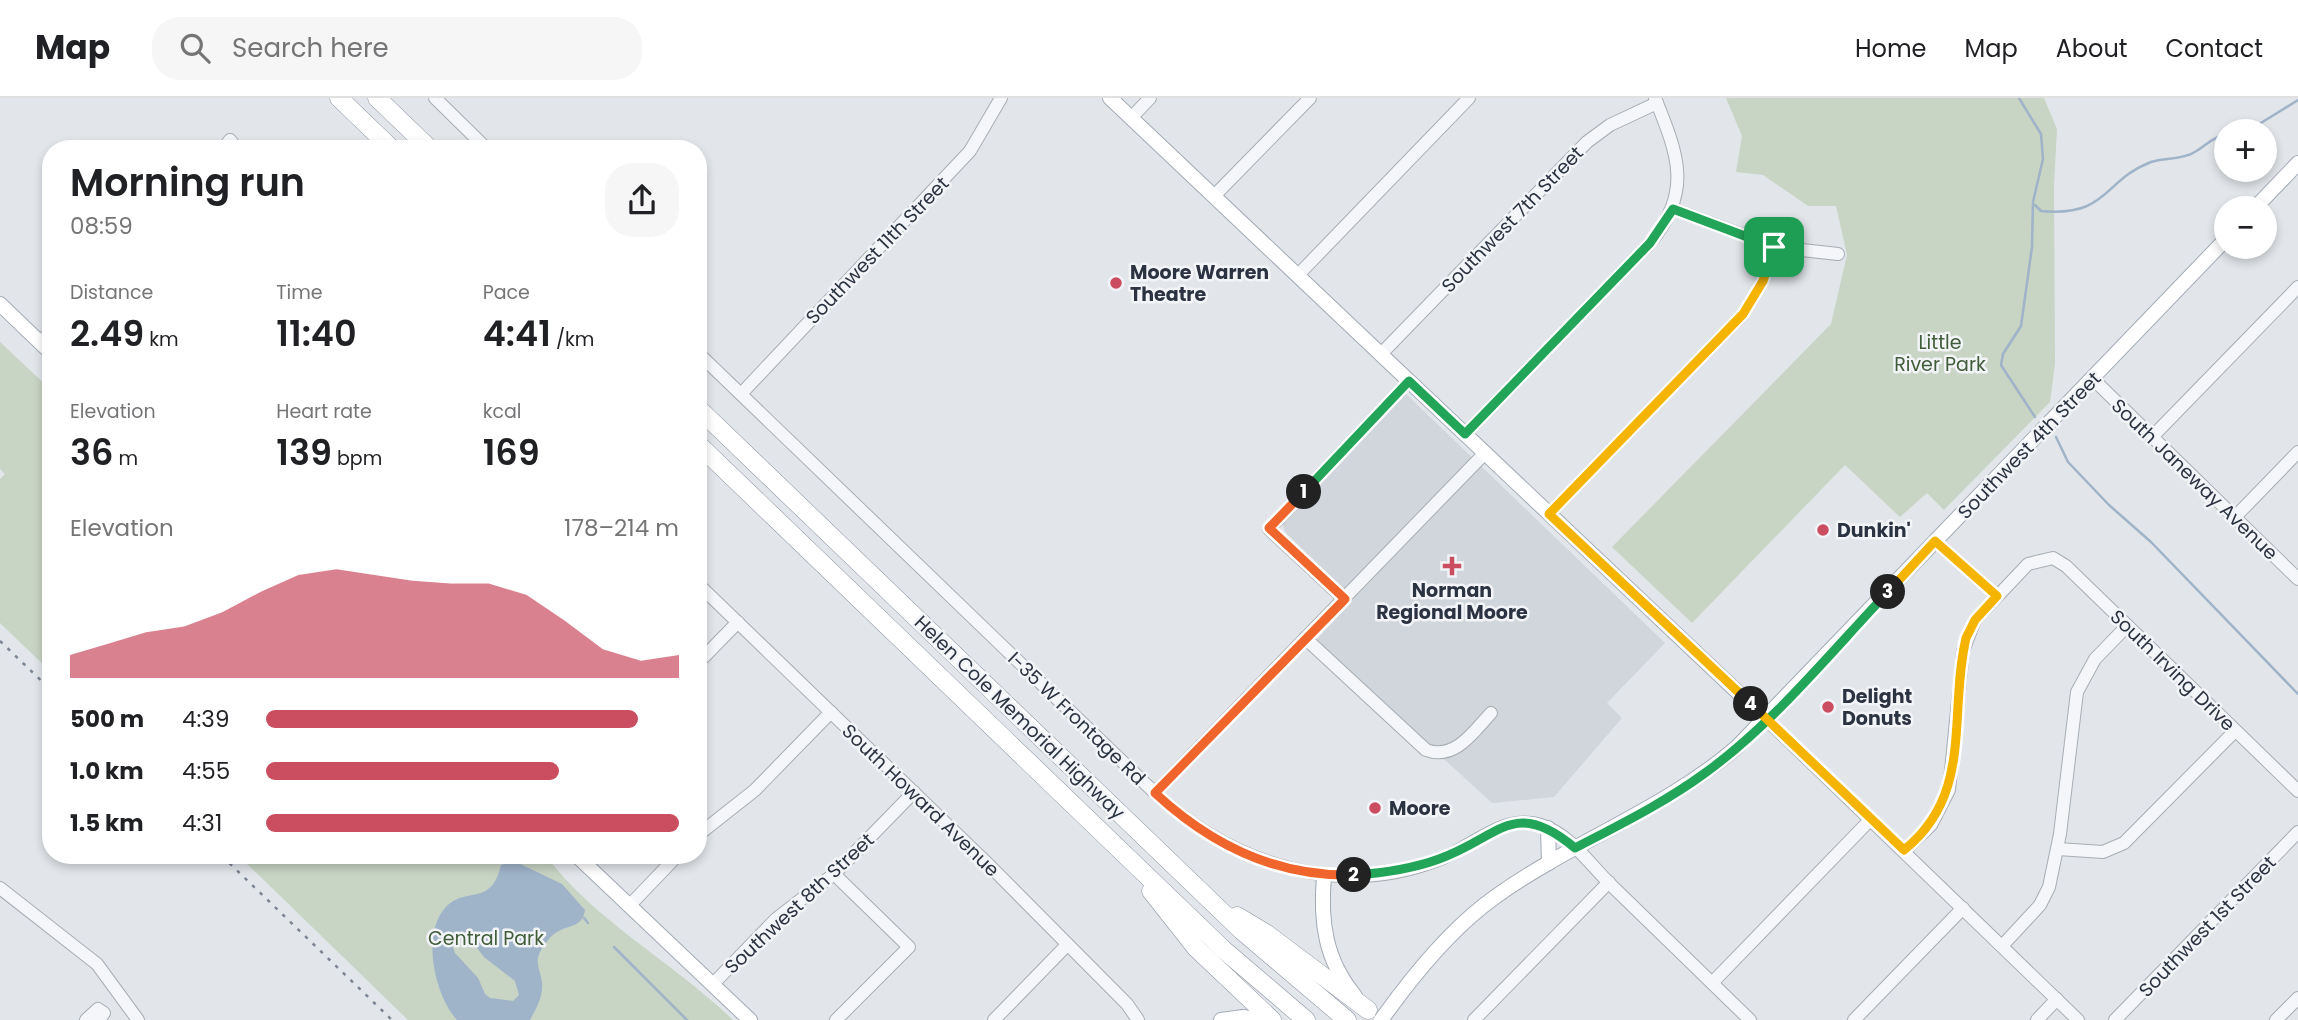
<!DOCTYPE html>
<meta charset="utf-8">
<style>
body{margin:0;font-family:Poppins,sans-serif;background:#f6f6f6;color:#202124;height:100vh;display:flex;flex-direction:column;font-size:26px;white-space:nowrap}
*{box-sizing:border-box;margin:0}
p{font-size:23px;color:#757577}
.icon{flex:none;width:38px;height:38px;fill:none;stroke:currentColor;stroke-width:2;stroke-linecap:round;stroke-linejoin:round}
.map{position:relative;flex:1;overflow:hidden}
.sheet{position:absolute;left:42px;top:42px;width:665px;height:724px;display:flex;flex-direction:column;background:#fff;border-radius:28px;box-shadow:0 4px 10px #0003}
.sheet>*{flex:none}
.tools{position:absolute;left:2214px;top:21px;display:grid;gap:14px}
.tools a{display:grid;place-items:center;width:63px;height:63px;border-radius:50%;background:#fff;box-shadow:0 4px 10px #0003;font-size:35px}
.pin{position:absolute;display:grid;place-items:center;width:60px;height:60px;color:#fff;margin:-30px;border-radius:14px;box-shadow:0 4px 10px #0006}
.km{position:absolute;width:35px;height:35px;margin:-18px;border-radius:50%;background:#222;color:#fff;font-size:19px;line-height:35px;text-align:center}
.round{display:grid;place-items:center;flex:none;width:74px;height:74px;border-radius:28px;background:#f6f6f6}
.headline{display:flex;align-items:center;justify-content:space-between;height:119px;padding:0 28px}
h1{font-size:38px;font-weight:600;line-height:52px}
.stats{display:grid;grid-template-columns:repeat(3,1fr);gap:10px;height:119px;padding:7px 28px}
.stats div{display:grid;align-content:center}
.stats b{font-size:35px;font-weight:600}
.stats small{font-size:19px;font-weight:400}
.stats p{font-size:19px}
.chart{height:196px;padding:14px 28px}
.chart p{display:flex;justify-content:space-between}
.chart svg{width:100%;height:126px;margin-top:7px;fill:#ca4d60;opacity:.7}
ul{padding:0 28px;list-style:none;font-size:23px}
li{display:grid;grid-template-columns:112px 84px 1fr;align-items:center;height:52px}
li i{height:18px;border-radius:9px;background:#ca4d60}
header{display:flex;align-items:center;gap:42px;box-sizing:border-box;height:98px;padding:0 35px;background:#fff;border-bottom:2px solid #e0e0e0}
header strong{font-size:33px}
nav{display:flex;gap:38px;margin-inline-start:auto;font-size:24px}
.search{width:490px;height:63px;background:#f6f6f6;display:flex;align-items:center;gap:18px;box-sizing:border-box;padding:0 24px;border-radius:28px;color:#757577;font-size:26px}
.map>svg:first-child{display:block}
.built{fill:#d1d5dc}
.green{fill:#c8d4c4}
.water{fill:#9fb3c9;fill-rule:evenodd}
.lines{fill:none;stroke-linecap:round;stroke-linejoin:round}
.stream{stroke:#9fb3c9;stroke-width:2.5}
.minor-casing{stroke:#a7adb4;stroke-width:14}
.major-casing{stroke:#a2aab6;stroke-width:16}
.highway-casing{stroke:#8a93a0;stroke-width:19}
.minor{stroke:#f5f6f9;stroke-width:12}
.major{stroke:#fff;stroke-width:14}
.highway{stroke:#fff;stroke-width:18}
.rail{stroke:#7c8593;stroke-width:2.5;stroke-dasharray:3.5 7;stroke-linecap:butt}
.major-bridge-casing{stroke:#a2aab6;stroke-width:16;stroke-linecap:butt}
.major-bridge{stroke:#fff;stroke-width:14}
.split-1-casing{stroke:#fff;stroke-width:14}
.split-2-casing{stroke:#fff;stroke-width:14}
.split-3-casing{stroke:#fff;stroke-width:14}
.split-4-casing{stroke:#fff;stroke-width:14}
.split-5-casing{stroke:#fff;stroke-width:14}
.split-1{stroke:#22a559;stroke-width:9}
.split-2{stroke:#f0652b;stroke-width:9}
.split-3{stroke:#22a559;stroke-width:9}
.split-4{stroke:#f5b400;stroke-width:9}
.split-5{stroke:#f5b400;stroke-width:9}
.poi-dot{fill:#ca4d60;stroke:#f2f4f8;stroke-width:2.5}
.labels{text-anchor:middle;stroke-width:5;stroke-linejoin:round;paint-order:stroke}
.street-label{font-size:19px;fill:#2b3342;stroke:#f2f4f8}
.poi-label{font-size:19px;font-weight:bold;fill:#2b3342;stroke:#f2f4f8;text-anchor:start}
.park-label{font-size:19px;fill:#405d39;stroke:#f2f4f8}
</style>
<header>
<strong>Map</strong>
<div class="search"><svg class="icon" aria-label="search" viewBox="0 0 24 24"><circle cx="10" cy="10" r="6"/><path d="M15 15l6 6"/></svg>Search here</div>
<nav><a>Home</a><a>Map</a><a>About</a><a>Contact</a></nav>
</header>
<div class="map">
<svg width="2298" height="922" viewBox="0 0 2298 922">
<rect width="100%" height="100%" fill="#e2e6ea"/>
<path class="built" d="M 1406,296 L 1665,545 L 1607,605 L 1622,620 L 1554,699 L 1492,705 L 1315,543 L 1354,501 L 1286,435 L 1281,424 Z"/>
<g class="green">
<path d="M 1726,0 L 2044,0 L 2057,31 L 2054,87 L 2055,265 L 2050,304 L 1944,412 L 1927,395 L 1900,419 L 1845,367 L 1692,525 L 1612,449 L 1831,226 L 1847,157 L 1836,108 L 1808,108 L 1763,77 L 1736,74 L 1742,38 Z"/>
<path d="M 0,244 L 51,292 L 51,574 L 0,525 L 0,381 L 5,376 L 0,371 Z"/>
<path d="M 239,758 L 546,758 C 597,825 673,864 733,922 L 408,922 Z"/>
</g>
<path class="water" d="M 514,763 L 562,786 L 585,812 C 582,830 570,826 557,834 C 551,837 543,848 540,854 C 534,866 542,875 542,886 C 543,899 536,911 530,922 L 457,922 C 435,898 421,837 445,810 C 466,787 491,810 501,767 ZM 460,835 L 467,837 L 484,859 L 515,883 L 519,897 L 513,903 L 490,900 L 485,896 L 478,880 L 455,855 L 450,841 Z"/>
<g class="lines">
<g class="stream">
<path d="M 2019,0 L 2041,36 L 2043,61 L 2033,104 L 2032,149 L 2021,228 L 2003,256 L 2001,267 L 2035,319"/>
<path d="M 2240,33 L 2256,28 L 2298,2"/>
<path d="M 2035,107 L 2041,113 C 2109,119 2102,83 2151,64 C 2164,60 2184,61 2193,55 C 2205,49 2212,39 2226,36"/>
<path d="M 2056,339 L 2068,364 L 2109,407 L 2151,444 L 2298,596"/>
<path d="M 584,820 L 588,825"/>
<path d="M 614,849 L 687,922"/>
</g>
<g class="minor-casing">
<g id="minor">
<path d="M 435,0 L 487,51"/>
<path d="M 1131,20 L 1150,0"/>
<path d="M 223,51 L 230,42 L 237,51"/>
<path d="M 1215,97 L 1310,0"/>
<path d="M 1673,111 L 1775,149 L 1838,156"/>
<path d="M 1298,177 L 1469,0"/>
<path d="M 40,245 L 51,233"/>
<path d="M 698,255 L 1155,695 C 1233,767 1341,802 1443,760 C 1474,747 1505,715 1541,727 C 1569,736 1589,765 1609,785 C 1656,831 1703,876 1750,922"/>
<path d="M 1381,256 L 1587,44 L 1610,27 L 1657,5"/>
<path d="M 2093,281 L 2298,481"/>
<path d="M 741,296 L 970,53 L 1001,0"/>
<path d="M 1465,336 L 1650,145 C 1693,93 1678,57 1655,0"/>
<path d="M 2152,339 L 2298,189"/>
<path d="M 1549,416 L 1743,216 L 1763,183 L 1775,149"/>
<path d="M 2235,419 L 2298,354"/>
<path d="M 1935,443 L 1997,498"/>
<path d="M 698,486 L 989,767 L 1127,906 L 1138,922"/>
<path d="M 1344,501 L 1269,431 L 1409,283"/>
<path d="M 1305,540 L 1426,652 C 1455,663 1474,633 1491,615"/>
<path d="M 698,565 L 738,524"/>
<path d="M 1766,621 L 2078,922"/>
<path d="M 1155,695 L 1485,355"/>
<path d="M 698,737 L 755,692 L 831,614"/>
<path d="M 2058,751 L 2103,754 L 2124,745 L 2235,633"/>
<path d="M 1904,753 L 1931,727 L 1949,692 L 1963,553 L 1975,522 L 2028,466 L 2053,460 L 2066,468 L 2298,693"/>
<path d="M 834,776 L 909,849 L 836,922"/>
<path d="M 0,790 L 97,866 L 138,922"/>
<path d="M 630,807 L 677,758"/>
<path d="M 2002,848 L 2040,807 L 2049,789 L 2060,736 L 2077,594 L 2095,561 L 2127,528"/>
<path d="M 1712,885 L 1871,721"/>
<path d="M 713,886 L 776,821 L 834,776 L 914,694"/>
<path d="M 86,922 L 98,911 L 104,915 L 99,922"/>
<path d="M 994,922 L 1067,847"/>
<path d="M 1474,922 L 1609,784"/>
<path d="M 1854,922 L 1963,810"/>
<path d="M 2037,922 L 2057,901"/>
<path d="M 2115,922 L 2298,734"/>
<path d="M 2276,922 L 2298,900"/>
</g>
</g>
<g class="major-casing">
<g id="major">
<path d="M 1110,0 L 1766,621"/>
<path d="M 2255,110 L 2298,65"/>
<path d="M 0,206 L 51,255"/>
<path d="M 1548,730 L 1549,765"/>
<path d="M 577,758 L 750,922"/>
<path d="M 1324,778 C 1320,823 1325,862 1355,898"/>
<path d="M 1398,899 C 1426,862 1457,826 1495,799 C 1573,743 1664,712 1737,649 L 2226,141"/>
<path d="M 1221,922 L 1243,919 L 1262,922"/>
</g>
</g>
<g class="highway-casing">
<g id="highway">
<path d="M 339,0 L 392,51"/>
<path d="M 377,0 L 430,51"/>
<path d="M 698,310 L 1242,833 L 1347,922"/>
<path d="M 698,346 L 1224,852 L 1306,922"/>
<path d="M 1151,793 L 1196,850 L 1272,922"/>
<path d="M 1237,818 L 1267,836 L 1368,912"/>
</g>
</g>
<use href="#minor" class="minor"/>
<use href="#major" class="major"/>
<use href="#highway" class="highway"/>
<g class="rail">
<path d="M 0,543 L 51,592"/>
<path d="M 222,758 L 392,922"/>
</g>
<g class="major-bridge-casing">
<path id="major-bridge" d="M 1381,922 L 1398,899"/>
</g>
<use href="#major-bridge" class="major-bridge"/>
</g>
<g class="lines">
<g class="split-1-casing">
<path id="split-1" d="M 1304,394 L 1409,283 L 1465,336 L 1650,145 L 1673,111 L 1774,149"/>
</g>
<g class="split-2-casing">
<path id="split-2" d="M 1304,394 L 1269,430 L 1345,501 L 1155,695 C 1211,747 1277,779 1354,777"/>
</g>
<g class="split-3-casing">
<path id="split-3" d="M 1354,777 C 1383,775 1412,771 1439,761 C 1499,740 1513,698 1575,750 C 1619,727 1664,705 1705,675 C 1772,627 1831,554 1888,494"/>
</g>
<g class="split-4-casing">
<path id="split-4" d="M 1751,606 L 1904,752 C 1974,696 1948,618 1966,540 L 1975,522 L 1997,498 L 1935,443 L 1888,494"/>
</g>
<g class="split-5-casing">
<path id="split-5" d="M 1751,606 L 1549,416 L 1743,216 L 1763,183 L 1774,149"/>
</g>
<use href="#split-1" class="split-1"/>
<use href="#split-2" class="split-2"/>
<use href="#split-3" class="split-3"/>
<use href="#split-4" class="split-4"/>
<use href="#split-5" class="split-5"/>
</g>
<g class="poi-dot">
<circle cx="1116" cy="185" r="7"/>
<circle cx="1823" cy="432" r="7"/>
<path d="M1448.5 457.5h7v7h7v7h-7v7h-7v-7h-7v-7h7z"/>
<circle cx="1828" cy="609" r="7"/>
<circle cx="1375" cy="710" r="7"/>
</g>
<g class="labels">
<g class="street-label">
<text transform="translate(1512 121) rotate(-46)" y="7">Southwest 7th Street</text>
<text transform="translate(877 152) rotate(-46)" y="7">Southwest 11th Street</text>
<text transform="translate(2029 347) rotate(-46)" y="7">Southwest 4th Street</text>
<text transform="translate(2195 381) rotate(44)" y="7">South Janeway Avenue</text>
<text transform="translate(2173 572) rotate(44)" y="7">South Irving Drive</text>
<text transform="translate(1020 619) rotate(44)" y="7">Helen Cole Memorial Highway</text>
<text transform="translate(1077 620) rotate(44)" y="7">I-35 W Frontage Rd</text>
<text transform="translate(921 702) rotate(44)" y="7">South Howard Avenue</text>
<text transform="translate(799 805) rotate(-43)" y="7">Southwest 8th Street</text>
<text transform="translate(2207 828) rotate(-46)" y="7">Southwest 1st Street</text>
</g>
<g class="poi-label">
<text x="1130" y="181">Moore Warren<tspan x="1130" dy="22">Theatre</tspan></text>
<text x="1837" y="439">Dunkin'</text>
<text x="1452" y="499" text-anchor="middle">Norman<tspan x="1452" dy="22">Regional Moore</tspan></text>
<text x="1842" y="605">Delight<tspan x="1842" dy="22">Donuts</tspan></text>
<text x="1389" y="717">Moore</text>
</g>
<g class="park-label">
<text x="1940" y="251">Little<tspan x="1940" dy="22">River Park</tspan></text>
<text x="486" y="847">Central Park</text>
</g>
</g>
</svg>
<div class="tools">
<a>+</a>
<a>−</a>
</div>
<div class="pin" style="left:1774px;top:149px;background:#1e9e55"><svg class="icon" aria-label="arrive" viewBox="0 0 24 24"><path d="M6 21V4h12l-3 4 3 4H6"/></svg></div>
<b class="km" style="left:1304px;top:394px">1</b>
<b class="km" style="left:1354px;top:777px">2</b>
<b class="km" style="left:1888px;top:494px">3</b>
<b class="km" style="left:1751px;top:606px">4</b>
<section class="sheet">
<div class="headline"><div><h1>Morning run</h1><p>08:59</p></div><a class="round"><svg class="icon" aria-label="share" viewBox="0 0 24 24"><path d="M12 15V3M7 8l5-5 5 5M5 13v7h14v-7"/></svg></a></div>
<div class="stats">
<div><p>Distance</p><b>2.49<small> km</small></b></div>
<div><p>Time</p><b>11:40</b></div>
<div><p>Pace</p><b>4:41<small> /km</small></b></div>
</div>
<div class="stats">
<div><p>Elevation</p><b>36<small> m</small></b></div>
<div><p>Heart rate</p><b>139<small> bpm</small></b></div>
<div><p>kcal</p><b>169</b></div>
</div>
<div class="chart"><p><span>Elevation</span>178–214 m</p>
<svg viewBox="0 0 160 44" preserveAspectRatio="none"><path d="M0 44V36L10 32L20 28L30 26L40 21L50 14L60 8L70 6L80 8L90 10L100 11L110 11L120 15L130 24L140 34L150 38L160 36V44z"/></svg>
</div>
<ul>
<li><b>500 m</b>4:39<i style="width:90%"></i></li>
<li><b>1.0 km</b>4:55<i style="width:71%"></i></li>
<li><b>1.5 km</b>4:31<i style="width:100%"></i></li>
</ul>
</section>
</div>
